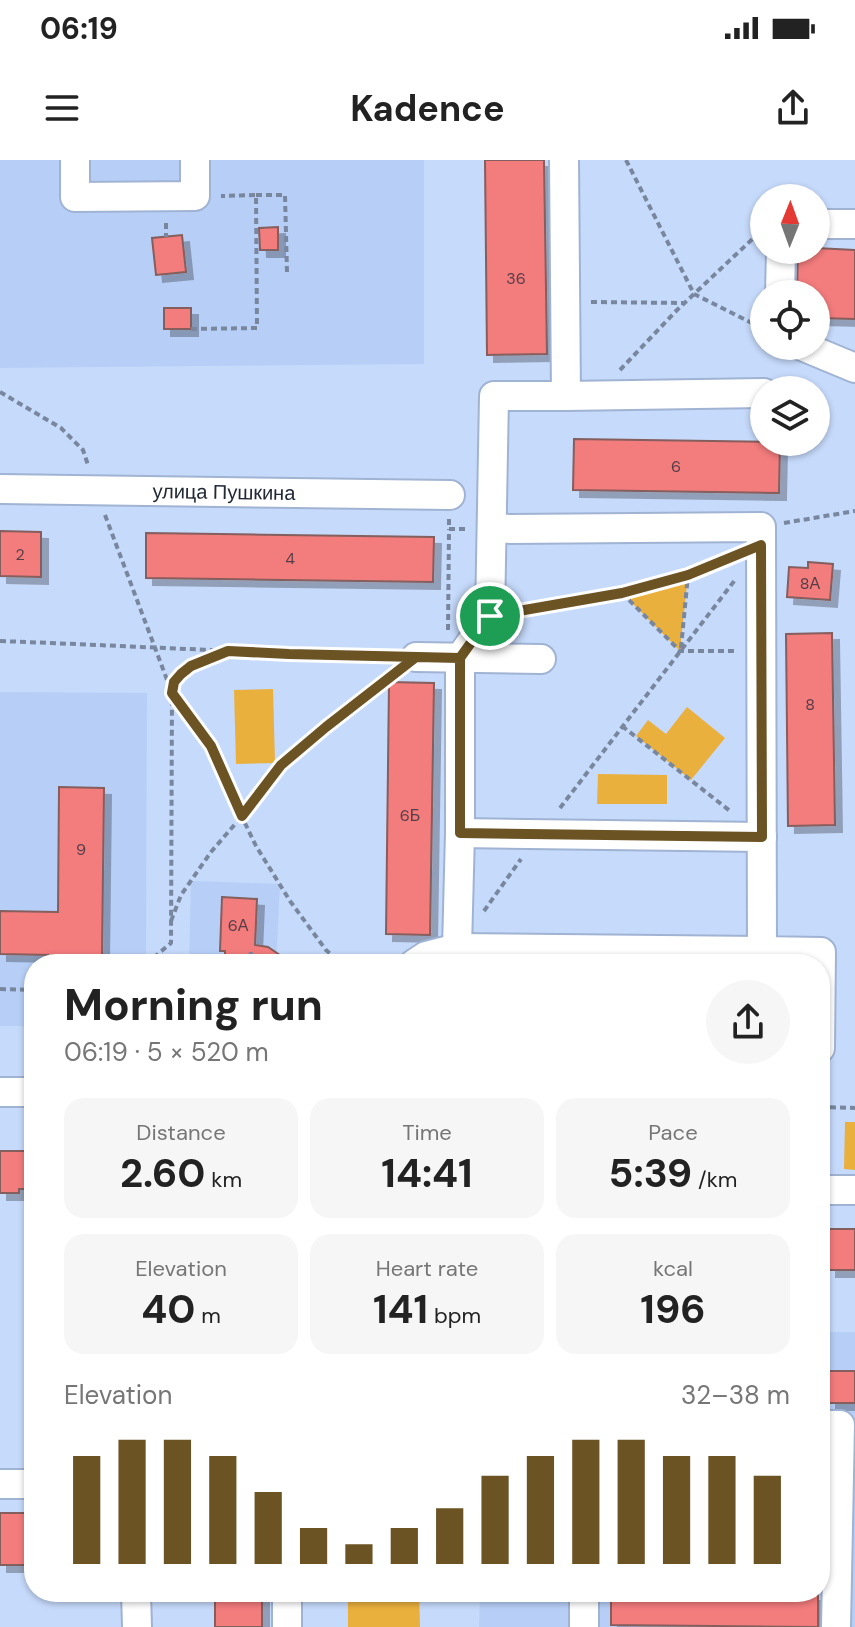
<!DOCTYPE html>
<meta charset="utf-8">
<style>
body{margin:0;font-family:"DM Sans",sans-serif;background:#f6f6f6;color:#222;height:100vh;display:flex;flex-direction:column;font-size:30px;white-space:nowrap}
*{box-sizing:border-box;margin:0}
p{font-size:26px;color:#767676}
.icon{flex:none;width:44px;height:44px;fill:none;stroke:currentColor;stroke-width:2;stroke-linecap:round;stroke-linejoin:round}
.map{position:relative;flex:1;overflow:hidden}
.sheet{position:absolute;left:24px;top:794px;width:806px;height:648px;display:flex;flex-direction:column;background:#fff;border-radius:32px;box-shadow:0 2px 6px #0004}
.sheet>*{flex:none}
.needle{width:52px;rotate:1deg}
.buttons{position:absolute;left:750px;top:24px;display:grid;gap:16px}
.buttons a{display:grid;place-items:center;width:80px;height:80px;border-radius:50%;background:#fff;box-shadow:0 2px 6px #0004;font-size:40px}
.pin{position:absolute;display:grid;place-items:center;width:68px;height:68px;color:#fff;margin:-34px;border:4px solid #fff;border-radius:50%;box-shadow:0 2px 8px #0007}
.round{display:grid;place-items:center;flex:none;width:84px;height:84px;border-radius:42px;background:#f6f6f6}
.overview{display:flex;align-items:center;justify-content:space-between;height:136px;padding:0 40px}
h1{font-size:44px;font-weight:700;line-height:60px}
.stats{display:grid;grid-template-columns:repeat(3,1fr);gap:12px;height:136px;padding:8px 40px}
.stats div{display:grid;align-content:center;border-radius:20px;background:#f6f6f6;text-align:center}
.stats b{font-size:40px;font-weight:700}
.stats small{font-size:22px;font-weight:400}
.stats p{font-size:22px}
.chart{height:224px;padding:16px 40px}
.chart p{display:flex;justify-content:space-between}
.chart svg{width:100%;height:144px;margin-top:8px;stroke:#6c5324;stroke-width:6}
.status{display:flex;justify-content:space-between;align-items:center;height:56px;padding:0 40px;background:#fff;direction:ltr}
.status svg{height:22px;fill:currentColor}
header{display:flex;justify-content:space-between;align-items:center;height:104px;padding:0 40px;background:#fff;font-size:36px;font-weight:700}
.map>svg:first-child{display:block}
.built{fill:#b7cff7}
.green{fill:#eab03d}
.building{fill:#f37b7d;stroke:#855e5d;stroke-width:2;filter:url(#shadow)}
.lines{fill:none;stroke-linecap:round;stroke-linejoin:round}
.minor-casing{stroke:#a0b3d3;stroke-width:32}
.path{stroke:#78879e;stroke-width:4;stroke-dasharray:6 4;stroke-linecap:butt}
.minor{stroke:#fff;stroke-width:28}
.route-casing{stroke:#fff;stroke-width:16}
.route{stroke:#6c5324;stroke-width:10}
.labels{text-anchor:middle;stroke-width:6;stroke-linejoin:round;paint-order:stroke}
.number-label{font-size:16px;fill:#563e47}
.street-label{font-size:20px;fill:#212935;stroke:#dae7fb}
</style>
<div class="status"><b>06:19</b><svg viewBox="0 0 49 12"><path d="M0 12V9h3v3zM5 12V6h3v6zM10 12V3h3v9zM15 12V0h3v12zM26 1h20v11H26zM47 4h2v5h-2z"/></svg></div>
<header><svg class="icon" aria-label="menu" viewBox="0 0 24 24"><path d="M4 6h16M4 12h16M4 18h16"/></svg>Kadence<svg class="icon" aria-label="share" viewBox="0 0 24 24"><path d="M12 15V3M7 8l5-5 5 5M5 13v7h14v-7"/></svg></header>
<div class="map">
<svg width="855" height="1467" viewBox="0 0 855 1467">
<defs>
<filter id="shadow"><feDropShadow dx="7" dy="7" stdDeviation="0" flood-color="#0004"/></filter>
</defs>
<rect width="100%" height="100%" fill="#c6dafb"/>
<g class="built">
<path d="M 0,0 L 424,0 L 424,204 L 0,208 Z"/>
<path d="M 0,532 L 147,533 L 146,795 L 104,795 L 103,804 L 34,804 L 34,866 L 0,866 Z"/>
<path d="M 191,721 L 280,724 L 276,804 L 189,804 Z"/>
<path d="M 820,1172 L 855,1172 L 855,1467 L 479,1467 L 480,1432 L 820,1432 Z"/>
</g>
<g class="green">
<path d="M 688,415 L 680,491 L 622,433 Z"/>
<path d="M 273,529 L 275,603 L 236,604 L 234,530 Z"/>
<path d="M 687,547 L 725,578 L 691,620 L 636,576 L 648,560 L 666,574 Z"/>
<path d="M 598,614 L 667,615 L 667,644 L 597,644 Z"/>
<path d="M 845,962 L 855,962 L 855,1010 L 844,1009 Z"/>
<path d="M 348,1432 L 419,1432 L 420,1467 L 348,1467 Z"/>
</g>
<g class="building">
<path d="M 485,0 L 544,0 L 547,194 L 487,195 Z"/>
<path d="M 278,67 L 278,90 L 260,90 L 259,68 Z"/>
<path d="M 182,75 L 186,112 L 156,115 L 152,78 Z"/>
<path d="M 816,88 L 855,90 L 855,159 L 816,158 L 816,134 L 797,134 L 798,90 L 816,90 Z"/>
<rect x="164" y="148" width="27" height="21"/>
<path d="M 574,279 L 780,282 L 779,333 L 573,330 Z"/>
<path d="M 0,371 L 41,372 L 41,417 L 0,416 Z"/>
<path d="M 146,373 L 434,377 L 433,422 L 146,418 Z"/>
<path d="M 808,402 L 833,404 L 830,440 L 787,437 L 789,407 L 808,408 Z"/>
<path d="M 832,473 L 835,665 L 788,666 L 786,474 Z"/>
<path d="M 389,522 L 434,523 L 430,775 L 386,774 Z"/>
<path d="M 59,627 L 104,628 L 102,796 L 0,794 L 0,751 L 58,752 Z"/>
<path d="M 222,737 L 257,739 L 255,785 L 268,787 L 293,804 L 225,804 L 225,791 L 220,791 Z"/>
<path d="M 0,991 L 34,991 L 34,1029 L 19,1029 L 19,1033 L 0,1033 Z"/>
<rect x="829" y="1069" width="26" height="41"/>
<rect x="829" y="1211" width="26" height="32"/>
<rect x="0" y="1353" width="34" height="52"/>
<rect x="215" y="1432" width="47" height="35"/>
<path d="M 611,1432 L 818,1434 L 818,1467 L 611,1465 Z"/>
</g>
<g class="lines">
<g class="minor-casing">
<g id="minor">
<path d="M 75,0 L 75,37 L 195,36 L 195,0"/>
<path d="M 816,64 L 855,64"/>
<path d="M 780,134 L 781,90"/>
<path d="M 802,186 L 855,208"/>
<path d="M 566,236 L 764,233"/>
<path id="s1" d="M 0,329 L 450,335"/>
<path d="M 493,369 L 761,367 L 762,791 L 821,792 L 820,888"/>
<path d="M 416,497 L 541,499"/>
<path d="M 460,673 L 762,677"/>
<path d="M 457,788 L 762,791"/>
<path d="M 414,804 L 426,796 L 457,788 L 460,673 L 460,498 L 490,456 L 494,236 L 566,236 L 564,0"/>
<path d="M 0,932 L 34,932"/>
<path d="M 820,1030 L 855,1030"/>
<path d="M 820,1265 L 840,1265 L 836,1467"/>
<path d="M 0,1324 L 34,1324"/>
<path d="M 136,1432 L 137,1467"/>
<path d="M 287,1432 L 287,1467"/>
<path d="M 584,1467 L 584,1432"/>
</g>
</g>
<g class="path">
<path d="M 626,0 L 694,134 L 764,169"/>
<path d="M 256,35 L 285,35 L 287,113"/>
<path d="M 166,63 L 166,77"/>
<path d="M 591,142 L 683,143"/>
<path d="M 191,169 L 257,168 L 256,35 L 221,36"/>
<path d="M 620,210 L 677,150 L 762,70"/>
<path d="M 0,232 L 61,268 L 83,290 L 88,305"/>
<path d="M 105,355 L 172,533 L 211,586 L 229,630 L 256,686 L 290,741 L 326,790 L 342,804"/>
<path d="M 449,359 L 449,369 L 466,369"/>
<path d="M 784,363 L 855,351"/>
<path d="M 622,433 L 680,491 L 735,491"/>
<path d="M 513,452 L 622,433 L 688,415 L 737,395"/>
<path d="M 448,470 L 449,369"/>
<path d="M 0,481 C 131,486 262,493 393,497"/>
<path d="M 681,488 L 688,415"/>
<path d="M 622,566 L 730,651"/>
<path d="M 560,648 L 735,420"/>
<path d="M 484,751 L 521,699"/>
<path d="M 171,761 L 181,735 L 211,692 L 242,656 L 281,605 L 398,511"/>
<path d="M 146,804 L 171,783 L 172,533 C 178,507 203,501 224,492"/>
<path d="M 249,804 L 251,792"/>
<path d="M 0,829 L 34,830"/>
<path d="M 820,947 L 855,948"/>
</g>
<use href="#minor" class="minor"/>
</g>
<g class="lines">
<g class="route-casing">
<path id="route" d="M 490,456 L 460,498 L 416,497 L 326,567 L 281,605 L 242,656 L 211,586 L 172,533 L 174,522 L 181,514 L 191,506 L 228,491 L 289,494 L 460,498 L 460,673 L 762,677 L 761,385 L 688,415 L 622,433 L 490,456"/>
</g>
<use href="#route" class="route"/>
</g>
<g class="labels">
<g class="number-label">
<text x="516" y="124">36</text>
<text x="676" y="312">6</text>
<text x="20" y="400">2</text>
<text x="290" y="404">4</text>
<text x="810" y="429">8А</text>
<text x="810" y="550">8</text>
<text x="410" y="661">6Б</text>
<text x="81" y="695">9</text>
<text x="238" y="771">6А</text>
</g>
<g class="street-label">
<text dy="7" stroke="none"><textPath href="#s1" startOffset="224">улица Пушкина</textPath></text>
</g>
</g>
</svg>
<div class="buttons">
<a><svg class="needle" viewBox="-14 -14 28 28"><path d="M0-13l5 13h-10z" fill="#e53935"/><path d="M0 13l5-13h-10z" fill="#767676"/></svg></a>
<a><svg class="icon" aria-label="locate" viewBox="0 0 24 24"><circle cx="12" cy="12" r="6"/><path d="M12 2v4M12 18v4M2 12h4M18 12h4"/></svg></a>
<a><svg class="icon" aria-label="layers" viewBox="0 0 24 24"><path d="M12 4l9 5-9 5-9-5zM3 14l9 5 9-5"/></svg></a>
</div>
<div class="pin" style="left:490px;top:456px;background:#1e9e55"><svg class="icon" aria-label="arrive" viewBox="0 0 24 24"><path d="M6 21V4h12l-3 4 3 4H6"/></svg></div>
<section class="sheet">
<div class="overview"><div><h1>Morning run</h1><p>06:19 · 5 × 520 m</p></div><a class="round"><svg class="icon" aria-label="share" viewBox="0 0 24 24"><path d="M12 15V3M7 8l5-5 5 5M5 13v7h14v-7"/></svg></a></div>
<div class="stats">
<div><p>Distance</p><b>2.60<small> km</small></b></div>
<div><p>Time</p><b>14:41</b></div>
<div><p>Pace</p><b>5:39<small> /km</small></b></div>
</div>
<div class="stats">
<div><p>Elevation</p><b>40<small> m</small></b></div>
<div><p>Heart rate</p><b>141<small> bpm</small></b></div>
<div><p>kcal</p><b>196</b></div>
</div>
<div class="chart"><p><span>Elevation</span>32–38 m</p>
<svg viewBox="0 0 160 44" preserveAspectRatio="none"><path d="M5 44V11M15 44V6M25 44V6M35 44V11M45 44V22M55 44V33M65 44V38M75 44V33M85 44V27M95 44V17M105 44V11M115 44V6M125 44V6M135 44V11M145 44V11M155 44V17"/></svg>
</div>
</section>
</div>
